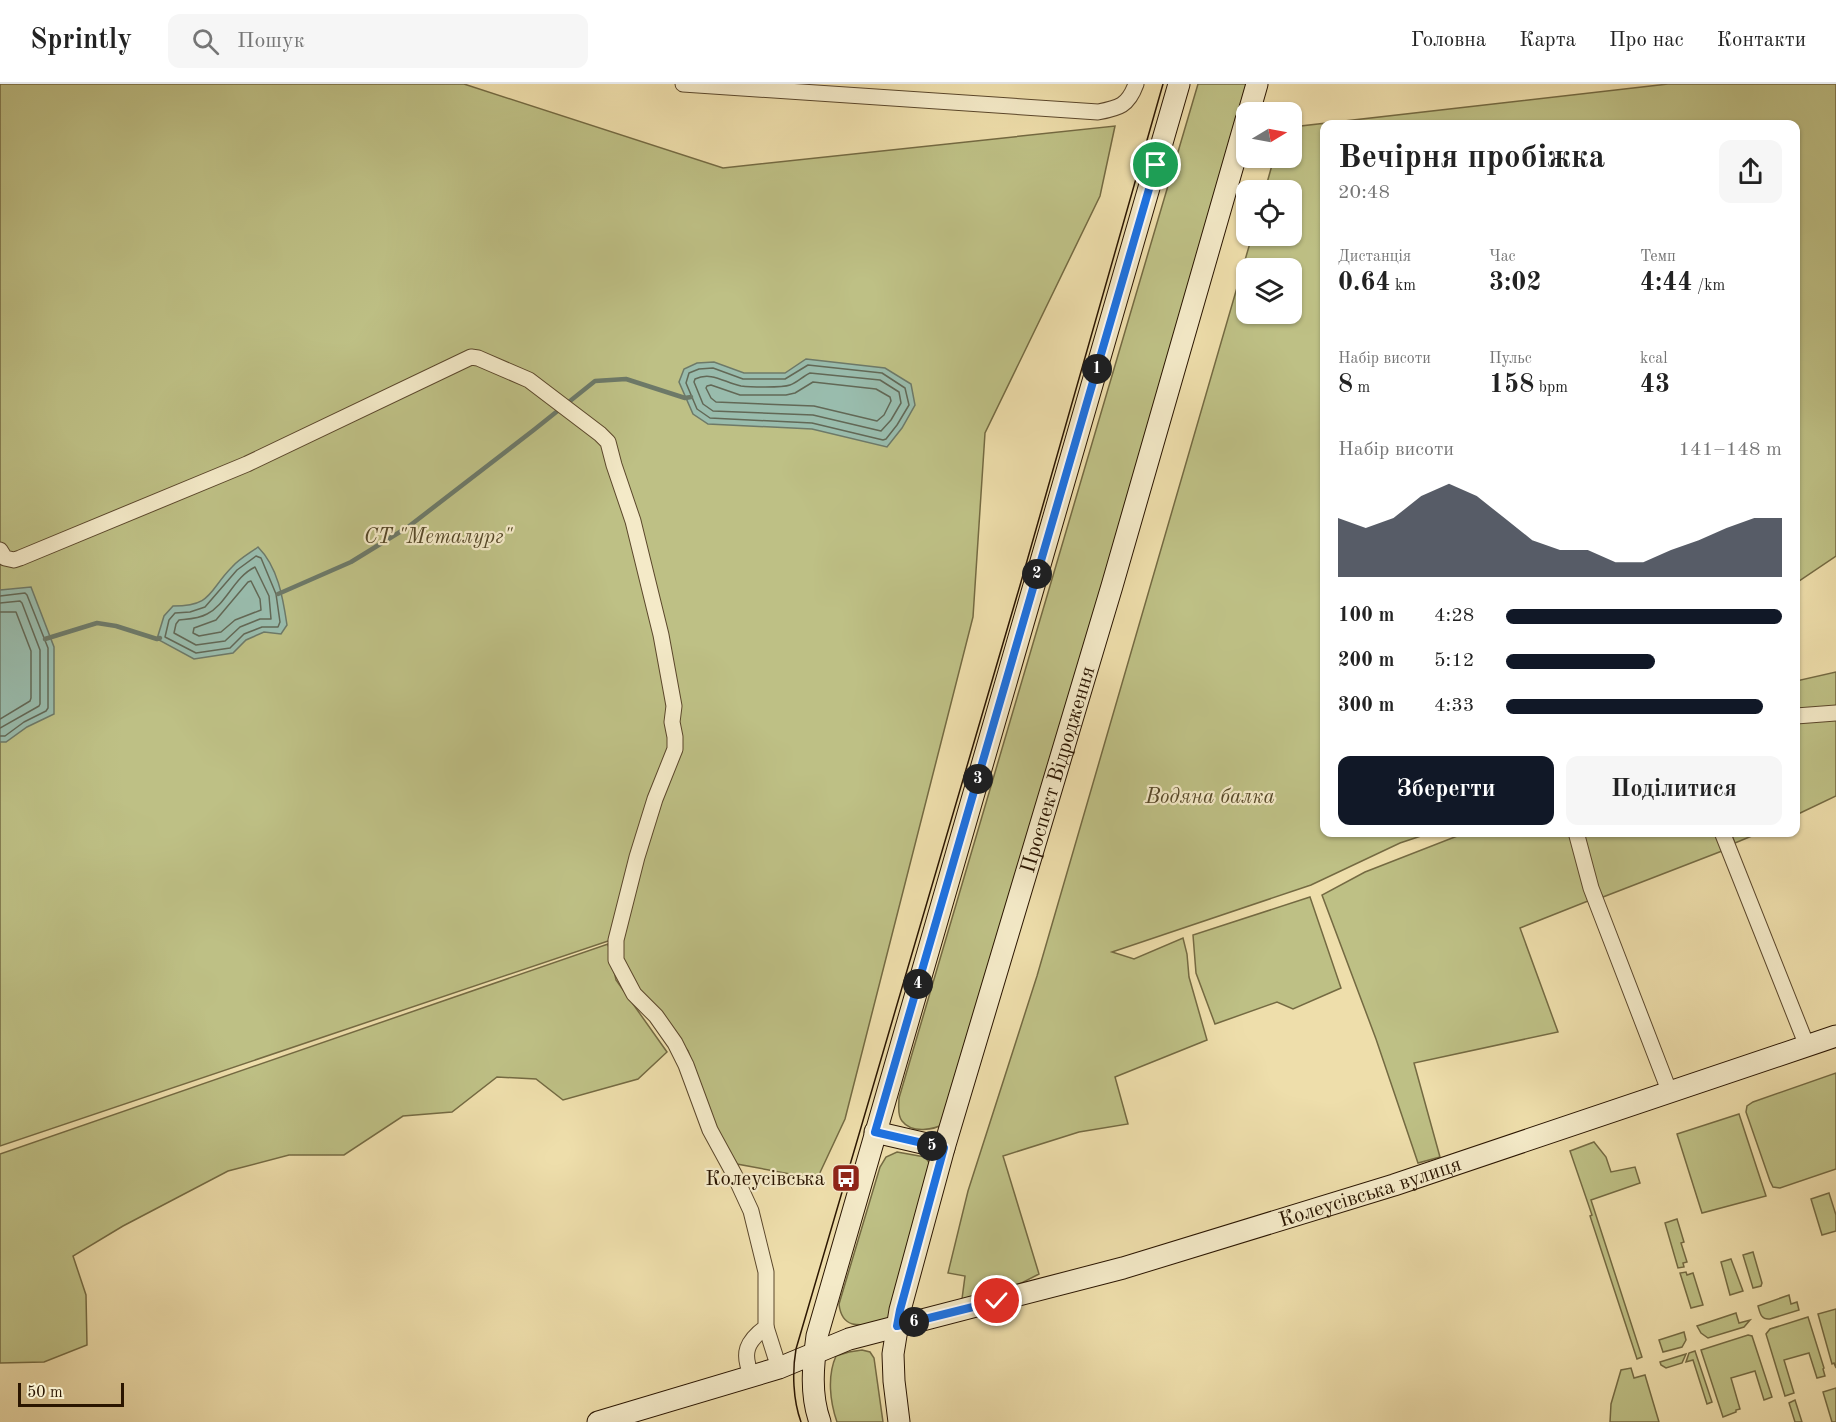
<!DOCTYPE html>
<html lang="uk">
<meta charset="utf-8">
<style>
body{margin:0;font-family:"Old Standard TT",serif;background:#f6f6f6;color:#222;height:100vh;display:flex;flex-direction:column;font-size:22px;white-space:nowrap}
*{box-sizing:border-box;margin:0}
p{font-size:20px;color:#767676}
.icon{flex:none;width:33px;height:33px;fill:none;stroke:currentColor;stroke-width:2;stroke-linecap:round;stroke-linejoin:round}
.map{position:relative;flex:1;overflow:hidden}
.details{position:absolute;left:1320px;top:36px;width:480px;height:717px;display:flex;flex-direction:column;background:#fff;border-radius:12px;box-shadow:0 2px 4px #0004}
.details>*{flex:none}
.needle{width:39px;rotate:80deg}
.fabs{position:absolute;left:1236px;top:18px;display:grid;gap:12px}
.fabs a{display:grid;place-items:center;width:66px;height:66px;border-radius:12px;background:#fff;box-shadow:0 2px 4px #0004;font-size:30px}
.scale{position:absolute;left:18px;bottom:15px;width:106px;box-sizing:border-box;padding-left:6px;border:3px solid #2a1500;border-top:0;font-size:16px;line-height:21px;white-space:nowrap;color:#2a1500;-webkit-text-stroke:4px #f4eac8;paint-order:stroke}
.pin{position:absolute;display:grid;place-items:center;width:51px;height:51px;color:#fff;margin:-26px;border:3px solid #fff;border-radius:50%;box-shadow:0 2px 6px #0007}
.km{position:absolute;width:30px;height:30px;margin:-15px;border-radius:50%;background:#222;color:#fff;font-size:16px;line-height:30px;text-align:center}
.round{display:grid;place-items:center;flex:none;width:63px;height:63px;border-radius:12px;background:#f6f6f6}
.summary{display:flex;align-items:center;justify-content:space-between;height:102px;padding:0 18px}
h1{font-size:33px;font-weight:700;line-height:45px}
.stats{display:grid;grid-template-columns:repeat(3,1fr);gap:9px;height:102px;padding:6px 18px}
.stats div{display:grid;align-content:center}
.stats b{font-size:26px;font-weight:700}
.stats small{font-size:16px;font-weight:400}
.stats p{font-size:16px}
.chart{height:168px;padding:12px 18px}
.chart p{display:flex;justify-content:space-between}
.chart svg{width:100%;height:108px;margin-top:6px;fill:#111827;opacity:.7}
.button{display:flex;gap:12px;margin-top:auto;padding:12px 18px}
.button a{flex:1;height:69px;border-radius:12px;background:#111827;color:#fff;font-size:24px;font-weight:700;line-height:69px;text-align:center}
.button a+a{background:#f6f6f6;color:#222}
ul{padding:0 18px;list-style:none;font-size:20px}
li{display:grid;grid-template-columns:96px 72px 1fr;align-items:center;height:45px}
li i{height:15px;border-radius:8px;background:#111827}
header{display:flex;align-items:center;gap:36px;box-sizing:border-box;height:84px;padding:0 30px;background:#fff;border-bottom:2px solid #e0e0e0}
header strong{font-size:28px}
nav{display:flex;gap:33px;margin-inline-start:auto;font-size:21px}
.search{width:420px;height:54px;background:#f6f6f6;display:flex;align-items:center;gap:15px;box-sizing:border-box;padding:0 21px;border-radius:12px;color:#767676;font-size:22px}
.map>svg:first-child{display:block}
.green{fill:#bec085;stroke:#746a42;stroke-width:1.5;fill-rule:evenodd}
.water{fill:#99bcad;stroke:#6d7968;stroke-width:1.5}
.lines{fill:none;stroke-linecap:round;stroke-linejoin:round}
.shore{stroke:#626856;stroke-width:1.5}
.stream{stroke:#6d7968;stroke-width:4.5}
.street-casing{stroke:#5b472b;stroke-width:17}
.secondary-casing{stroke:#2a1500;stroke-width:23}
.street{stroke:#f4eac8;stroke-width:15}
.secondary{stroke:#f4eac8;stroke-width:21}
.tram{stroke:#2a1500;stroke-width:1.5}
.route-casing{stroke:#fff;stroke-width:12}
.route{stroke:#1a73e8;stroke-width:8}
.labels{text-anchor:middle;stroke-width:4.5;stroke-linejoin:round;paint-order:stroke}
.park-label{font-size:21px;font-style:italic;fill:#564828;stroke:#f4eac8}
.street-label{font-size:21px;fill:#2a1500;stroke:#f4eac8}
.poi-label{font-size:21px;fill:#2a1500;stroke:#f4eac8;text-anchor:end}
</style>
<header>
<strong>Sprintly</strong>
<div class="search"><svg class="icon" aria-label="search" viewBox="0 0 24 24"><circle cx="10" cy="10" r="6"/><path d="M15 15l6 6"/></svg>Пошук</div>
<nav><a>Головна</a><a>Карта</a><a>Про нас</a><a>Контакти</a></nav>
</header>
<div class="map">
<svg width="1836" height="1338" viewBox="0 0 1836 1338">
<rect width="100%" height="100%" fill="#eedeab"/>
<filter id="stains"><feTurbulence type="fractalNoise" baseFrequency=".00333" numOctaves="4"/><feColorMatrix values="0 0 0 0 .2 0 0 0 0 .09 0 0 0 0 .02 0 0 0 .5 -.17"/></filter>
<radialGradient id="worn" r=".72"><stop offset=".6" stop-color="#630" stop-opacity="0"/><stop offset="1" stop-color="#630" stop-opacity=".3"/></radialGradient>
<g class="green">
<path d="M 0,0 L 464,0 L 723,84 L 1115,42 L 1100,112 L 985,349 L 973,533 L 845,1035 L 817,1095 L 737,1080 L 715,1043 L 688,967 L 641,910 L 621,873 L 617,854 L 0,1062 Z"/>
<path d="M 1198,0 L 1251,0 L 946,1039 C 934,1046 912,1050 902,1037 C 897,1031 899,1021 899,1014 Z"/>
<path d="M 1668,0 L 1836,0 L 1836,472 L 1796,499 L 1796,40 L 1324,40 L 1324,748 L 1430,749 L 1400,759 L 1311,801 L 1112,868 L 1134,875 L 1183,854 L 1187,870 L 1189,893 L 1207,956 L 1115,993 L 1128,1040 L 1079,1048 L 1003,1072 L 1039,1190 L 994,1213 L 962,1215 L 965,1192 L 948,1189 L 968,1107 L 1037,892 L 1252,152 L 1292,152 L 1292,106 L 1265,106 L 1274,74 L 1292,74 L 1292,43 ZM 1246,184 L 1292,184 L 1292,230 L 1246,230 Z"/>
<path d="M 1836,588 L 1836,623 L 1796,625 L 1796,597 Z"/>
<path d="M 1836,636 L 1836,712 L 1796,731 L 1796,637 Z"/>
<path d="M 1465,749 L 1571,749 L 1588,817 L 1520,844 L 1558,948 L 1414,979 L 1440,1073 L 1418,1079 L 1376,955 L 1322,811 L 1365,788 Z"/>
<path d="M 1582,749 L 1716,749 L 1722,767 L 1603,813 L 1598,804 Z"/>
<path d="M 1731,749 L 1759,749 L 1735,759 Z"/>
<path d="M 1310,813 L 1341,904 L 1293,925 L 1277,918 L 1215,940 L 1196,889 L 1193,851 Z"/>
<path d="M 608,860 L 616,896 L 667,968 L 638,995 L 563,1016 L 536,995 L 497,993 L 452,1028 L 403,1032 L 344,1071 L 289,1071 L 228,1087 L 123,1142 L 73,1172 L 86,1211 L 87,1261 L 44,1278 L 0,1279 L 0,1070 Z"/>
<path d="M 1836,989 L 1836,1085 L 1780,1104 L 1773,1103 L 1770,1097 L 1746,1028 L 1747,1022 L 1753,1018 Z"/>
<path d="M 1739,1030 L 1766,1112 L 1702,1129 L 1677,1050 Z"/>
<path d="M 1594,1058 L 1606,1073 L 1611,1088 L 1635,1083 L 1640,1099 L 1591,1116 L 1642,1273 L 1637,1275 L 1590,1132 L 1592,1131 L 1570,1067 Z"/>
<path d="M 897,1068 L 925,1073 L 931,1081 L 890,1232 L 885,1238 C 864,1241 842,1248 839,1220 L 880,1083 L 886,1073 Z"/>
<path d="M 1829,1109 L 1836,1131 L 1836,1147 L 1822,1151 L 1811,1115 Z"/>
<path d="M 1677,1135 L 1684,1158 L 1681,1159 L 1687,1178 L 1683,1179 L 1684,1183 L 1678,1184 L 1665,1139 Z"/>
<path d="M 1753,1168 L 1762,1199 L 1761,1202 L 1753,1204 L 1743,1171 Z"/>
<path d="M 1731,1175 L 1743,1207 L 1730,1211 L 1721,1178 Z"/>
<path d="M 1686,1188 L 1687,1191 L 1693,1189 L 1703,1221 L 1691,1224 L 1680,1189 Z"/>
<path d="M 1789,1211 L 1791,1220 L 1797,1218 L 1799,1226 L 1770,1235 C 1761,1236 1760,1229 1758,1222 Z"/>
<path d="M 1836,1225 L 1836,1284 L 1834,1279 L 1832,1280 L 1818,1230 Z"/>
<path d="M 1736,1229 L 1739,1239 L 1750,1236 L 1744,1243 L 1708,1254 L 1701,1249 L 1697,1242 Z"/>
<path d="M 1808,1233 L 1824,1284 L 1823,1285 L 1825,1292 L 1817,1294 L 1809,1269 L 1784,1276 L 1794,1309 L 1785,1312 L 1766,1250 L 1770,1245 Z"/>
<path d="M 1684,1248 L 1686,1256 L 1682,1263 L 1663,1268 L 1659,1256 Z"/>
<path d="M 1748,1251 L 1752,1252 L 1772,1313 L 1764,1316 L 1755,1287 L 1731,1294 L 1740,1325 L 1736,1326 L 1736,1328 L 1723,1333 L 1701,1266 Z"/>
<path d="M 862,1266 L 870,1268 L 874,1274 L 883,1338 L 837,1338 C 830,1318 827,1292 836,1272 L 849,1268 Z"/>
<path d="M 1695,1267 L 1712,1318 L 1707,1320 L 1693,1276 L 1686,1278 L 1689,1269 Z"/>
<path d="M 1686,1270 L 1682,1279 L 1666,1284 L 1661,1281 L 1660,1278 Z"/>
<path d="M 1631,1284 L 1634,1294 L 1645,1291 L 1659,1338 L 1610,1338 L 1611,1320 L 1621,1286 Z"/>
<path d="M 1836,1304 L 1836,1338 L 1832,1338 L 1823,1308 Z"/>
<path d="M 1795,1316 L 1802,1338 L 1795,1338 L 1789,1319 Z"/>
</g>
<g class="water">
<path d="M 806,275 L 885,284 L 911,300 L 915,321 L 902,344 L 887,363 L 812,345 L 708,340 L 693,330 L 679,298 L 684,285 L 697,279 L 714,278 L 744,289 L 785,289 Z"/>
<path d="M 258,463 C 278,483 283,514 287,541 L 281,550 L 264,548 L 246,556 L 233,569 L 194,575 L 157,555 L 164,532 L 173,522 C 213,522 208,507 232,483 C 239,475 250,469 258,463 Z"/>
<path d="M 31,503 L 54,563 L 54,630 L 27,643 L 6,658 L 0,658 L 0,506 Z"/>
</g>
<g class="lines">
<g class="shore">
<path d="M 808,281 L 882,289 L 905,304 L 909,321 L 897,341 L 886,355 L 883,356 L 812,339 L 710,334 L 697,325 L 686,299 L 689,289 L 699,285 L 713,284 L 743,295 L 785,295 Z"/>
<path d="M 810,289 L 880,296 L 899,308 L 901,319 L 891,336 L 881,347 L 813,331 L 713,327 L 703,320 L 694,298 L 695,295 C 712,287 725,299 741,302 C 749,303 782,304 790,301 C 797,299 803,292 810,289 Z"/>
<path d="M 813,298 L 876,305 L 890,313 L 891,317 L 884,331 L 877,337 L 814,322 L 716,318 L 711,314 L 706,304 L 707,302 L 711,301 L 740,311 L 786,311 L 795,309 Z"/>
<path d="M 256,472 L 261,474 L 276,510 L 280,538 L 278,543 L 262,543 L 244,550 L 230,564 L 196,569 L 165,553 L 169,536 L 175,529 L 190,528 L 205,523 L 237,486 Z"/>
<path d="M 255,483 L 269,512 L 271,535 L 260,535 L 240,543 L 225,557 L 196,561 L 174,549 L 176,540 L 179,536 C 188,535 198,535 207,530 C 226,521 234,493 255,483 Z"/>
<path d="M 251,497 L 260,515 L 261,526 L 235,536 L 221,548 L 199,552 L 193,549 L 194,544 L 216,536 L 248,498 Z"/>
<path d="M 0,512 L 25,509 L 27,511 L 48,564 L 48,624 L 46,627 L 24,638 L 5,652 L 0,652"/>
<path d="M 0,519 L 20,517 L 22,519 L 40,566 L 40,620 L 39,622 L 0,644"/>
<path d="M 0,528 L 16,528 L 31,567 L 31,614 L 30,617 L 0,635"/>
</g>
<g class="stream">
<path d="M 278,510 L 351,478 L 408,443 L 535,345 L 595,297 L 626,295 L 685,314 L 691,313"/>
<path d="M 45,555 L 97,539 L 116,542 L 157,555 L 160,554"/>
</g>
<g class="street-casing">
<g id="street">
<path d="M 683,0 L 1098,28 C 1119,24 1128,22 1136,0"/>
<path d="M 0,466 L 5,474 L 14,476 L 20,474 L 247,380 L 471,273 L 478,274 L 529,296 L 600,350 L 608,358 L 614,381 L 633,437 L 661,551 L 674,622 L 672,638 L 675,653 L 675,665 L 655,715 L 637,773 L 616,856 L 616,876 L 634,910 L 656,932 L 675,959 L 686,981 L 710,1046 L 734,1090 L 751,1127 L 766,1188 L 766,1243 C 747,1257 741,1269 752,1292"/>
<path d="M 1796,632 L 1836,629"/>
<path d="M 1576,748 L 1591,804 L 1670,1009"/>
<path d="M 1722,748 L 1807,962"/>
<path d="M 766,1243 L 779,1284"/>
</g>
</g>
<g class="secondary-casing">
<g id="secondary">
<path d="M 1249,28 L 1257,0"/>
<path d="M 875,1048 L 944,1064"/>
<path id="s1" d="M 598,1338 L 779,1284 L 849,1255 L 1123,1184 L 1394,1101 L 1836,952"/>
<path d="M 820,1338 C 810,1310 813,1281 817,1252 L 1179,0"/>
<path id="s2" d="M 899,1338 L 894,1297 L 893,1270 L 900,1226 L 944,1064 L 1112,502 L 1246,36"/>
</g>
</g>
<use href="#street" class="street"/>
<use href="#secondary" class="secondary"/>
<path class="tram" d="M 801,1338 C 793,1316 792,1288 796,1265 L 1021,498 L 1163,0"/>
</g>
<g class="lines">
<g class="route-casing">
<path id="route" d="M 997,1217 L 897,1242 L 900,1226 L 944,1064 L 875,1048 L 1156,81"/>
</g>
<use href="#route" class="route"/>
</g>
<defs>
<g id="bus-square" transform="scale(1.5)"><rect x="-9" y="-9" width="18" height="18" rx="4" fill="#8f2418" stroke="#f4eac8"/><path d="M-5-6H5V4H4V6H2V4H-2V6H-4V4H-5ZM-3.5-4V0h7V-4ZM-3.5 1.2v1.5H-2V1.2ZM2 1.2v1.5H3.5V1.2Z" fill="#fff"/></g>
</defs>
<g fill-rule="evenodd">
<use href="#bus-square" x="846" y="1094"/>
</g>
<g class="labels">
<g class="park-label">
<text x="438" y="459">СТ "Металург"</text>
<text x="1210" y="719">Водяна балка</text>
</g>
<g class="street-label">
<text dy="7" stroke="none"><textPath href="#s2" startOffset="676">Проспект Відродження</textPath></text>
<text dy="7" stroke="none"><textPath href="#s1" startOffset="806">Колеусівська вулиця</textPath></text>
</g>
<g class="poi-label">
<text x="825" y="1101">Колеусівська</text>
</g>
</g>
<rect width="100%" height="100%" filter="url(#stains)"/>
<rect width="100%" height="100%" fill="url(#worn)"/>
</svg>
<div class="fabs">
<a><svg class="needle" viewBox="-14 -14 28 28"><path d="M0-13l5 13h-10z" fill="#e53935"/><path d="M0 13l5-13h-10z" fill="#767676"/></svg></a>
<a><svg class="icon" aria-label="locate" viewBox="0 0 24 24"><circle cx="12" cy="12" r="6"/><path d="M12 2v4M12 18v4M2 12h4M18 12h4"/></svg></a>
<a><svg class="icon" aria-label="layers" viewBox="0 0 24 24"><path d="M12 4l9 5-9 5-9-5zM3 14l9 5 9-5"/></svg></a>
</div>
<div class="scale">50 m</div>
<div class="pin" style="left:1156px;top:81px;background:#1e9e55"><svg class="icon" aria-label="arrive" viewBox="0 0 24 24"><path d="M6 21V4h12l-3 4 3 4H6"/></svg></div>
<div class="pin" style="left:997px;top:1217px;background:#d93025"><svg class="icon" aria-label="check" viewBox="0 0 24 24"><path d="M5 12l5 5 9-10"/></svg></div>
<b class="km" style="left:1097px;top:285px">1</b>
<b class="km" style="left:1037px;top:490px">2</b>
<b class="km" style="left:978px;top:695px">3</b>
<b class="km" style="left:918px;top:900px">4</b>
<b class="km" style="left:932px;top:1062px">5</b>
<b class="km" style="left:914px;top:1238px">6</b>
<section class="details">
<div class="summary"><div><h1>Вечірня пробіжка</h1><p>20:48</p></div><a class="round"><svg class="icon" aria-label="share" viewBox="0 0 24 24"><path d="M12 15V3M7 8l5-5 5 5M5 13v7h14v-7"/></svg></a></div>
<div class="stats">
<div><p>Дистанція</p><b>0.64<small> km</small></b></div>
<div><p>Час</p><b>3:02</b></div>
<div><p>Темп</p><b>4:44<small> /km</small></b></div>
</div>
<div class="stats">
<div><p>Набір висоти</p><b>8<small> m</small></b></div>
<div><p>Пульс</p><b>158<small> bpm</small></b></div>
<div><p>kcal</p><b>43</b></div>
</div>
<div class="chart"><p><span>Набір висоти</span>141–148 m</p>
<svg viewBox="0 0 160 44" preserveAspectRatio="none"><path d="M0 44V20L10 24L20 20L30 11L40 6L50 11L60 20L70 29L80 33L90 33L100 38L110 38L120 33L130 29L140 24L150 20L160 20V44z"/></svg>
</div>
<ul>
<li><b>100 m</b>4:28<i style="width:100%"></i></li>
<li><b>200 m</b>5:12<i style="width:54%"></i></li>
<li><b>300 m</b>4:33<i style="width:93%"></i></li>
</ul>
<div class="button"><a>Зберегти</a><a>Поділитися</a></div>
</section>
</div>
